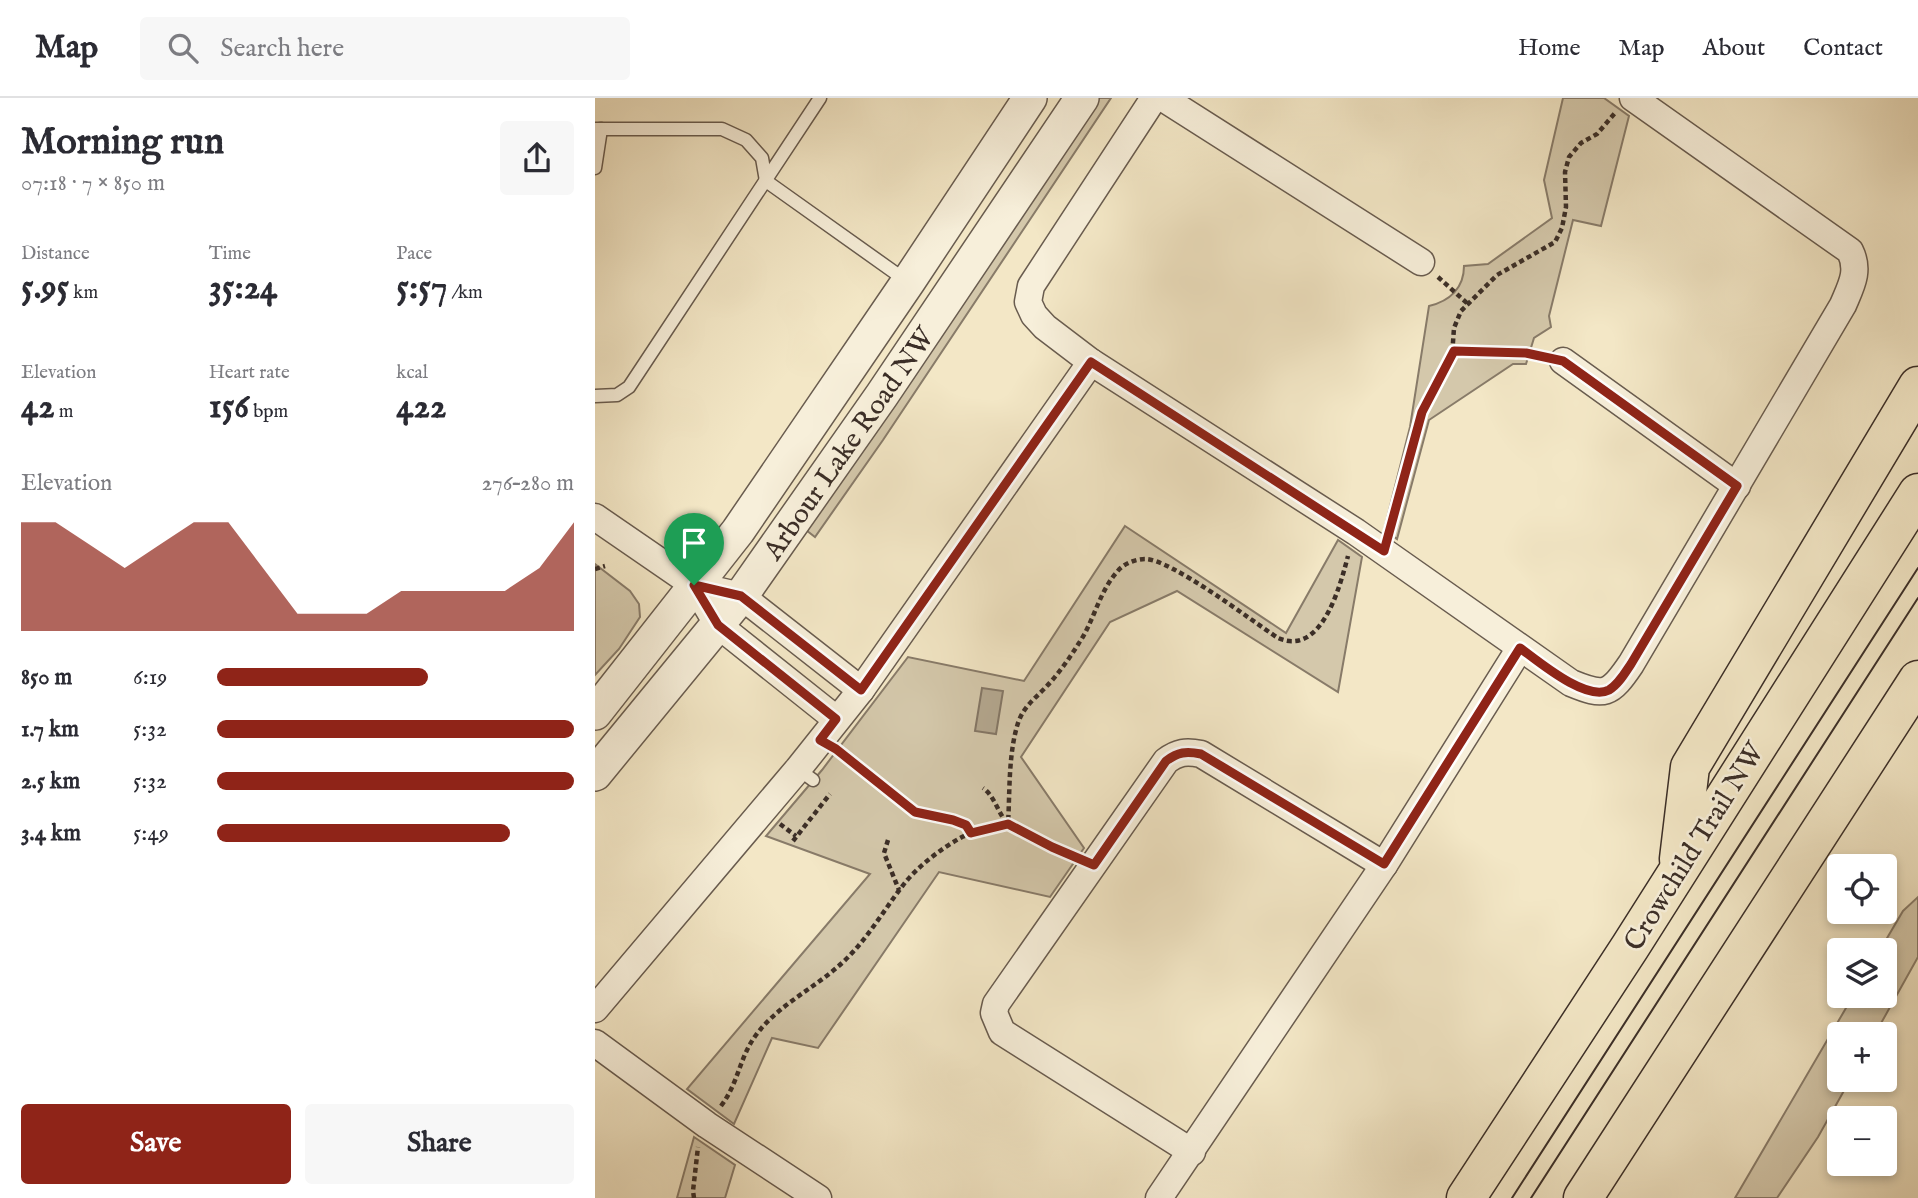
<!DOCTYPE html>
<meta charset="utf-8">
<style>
body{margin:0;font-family:"IM FELL English",serif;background:#f7f7f7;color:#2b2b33;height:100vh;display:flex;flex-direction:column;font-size:26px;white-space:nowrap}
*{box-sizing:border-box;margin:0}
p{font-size:23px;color:#7c7c81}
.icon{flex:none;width:38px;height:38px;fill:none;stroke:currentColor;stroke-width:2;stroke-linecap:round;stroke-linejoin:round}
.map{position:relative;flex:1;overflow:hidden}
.panel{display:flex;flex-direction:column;background:#fff;width:595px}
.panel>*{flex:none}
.controls{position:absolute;left:1232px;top:756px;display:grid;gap:14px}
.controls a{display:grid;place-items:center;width:70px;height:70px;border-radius:7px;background:#fff;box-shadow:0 4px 10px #0003;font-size:35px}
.pin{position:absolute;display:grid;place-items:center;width:60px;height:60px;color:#fff;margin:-72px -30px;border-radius:50% 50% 50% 0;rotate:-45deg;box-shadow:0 0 7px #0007}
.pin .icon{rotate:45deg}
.round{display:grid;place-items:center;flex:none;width:74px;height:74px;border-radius:7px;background:#f7f7f7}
.head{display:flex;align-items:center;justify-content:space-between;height:119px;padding:0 21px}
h1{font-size:38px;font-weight:700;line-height:52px}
.metrics{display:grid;grid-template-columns:repeat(3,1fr);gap:10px;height:119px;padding:7px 21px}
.metrics div{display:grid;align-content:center}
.metrics b{font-size:35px;font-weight:700}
.metrics small{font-size:19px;font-weight:400}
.metrics p{font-size:19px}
.chart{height:196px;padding:14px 21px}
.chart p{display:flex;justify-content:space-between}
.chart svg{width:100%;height:126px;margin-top:7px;fill:#8f2418;opacity:.7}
.primary-button{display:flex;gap:14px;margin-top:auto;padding:14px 21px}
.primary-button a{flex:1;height:80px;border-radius:7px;background:#8f2418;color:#fff;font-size:28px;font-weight:700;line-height:80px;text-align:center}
.primary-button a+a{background:#f7f7f7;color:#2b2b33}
ul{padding:0 21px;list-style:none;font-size:23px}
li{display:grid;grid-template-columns:112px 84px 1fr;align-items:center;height:52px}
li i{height:18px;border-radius:9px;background:#8f2418}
header{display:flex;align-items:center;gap:42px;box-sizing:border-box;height:98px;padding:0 35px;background:#fff;border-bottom:2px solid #e1e1e2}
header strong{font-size:33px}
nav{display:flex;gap:38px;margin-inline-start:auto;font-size:24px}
.search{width:490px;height:63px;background:#f7f7f7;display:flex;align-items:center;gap:18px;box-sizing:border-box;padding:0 24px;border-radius:7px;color:#7c7c81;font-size:26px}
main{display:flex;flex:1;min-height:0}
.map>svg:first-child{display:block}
.green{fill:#d4c8ab;stroke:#887b69;stroke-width:2}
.water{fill:#b4a890;stroke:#847766;stroke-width:2}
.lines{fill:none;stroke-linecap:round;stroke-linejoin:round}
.service-casing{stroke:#695c4f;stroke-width:15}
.minor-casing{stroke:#695c4f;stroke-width:29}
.tertiary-casing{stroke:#695c4f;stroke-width:36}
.motorway-casing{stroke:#3b2e27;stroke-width:41}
.path{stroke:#3b2e27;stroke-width:4.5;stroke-dasharray:5 3.5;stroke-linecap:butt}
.service{stroke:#f7efda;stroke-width:12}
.minor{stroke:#f7efda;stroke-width:26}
.tertiary{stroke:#f7efda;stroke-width:33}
.motorway{stroke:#f3e7c6;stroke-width:38}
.tram{stroke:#3b2e27;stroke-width:2}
.route-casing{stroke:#fff;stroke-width:14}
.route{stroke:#8f2418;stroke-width:9}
.labels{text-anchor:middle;stroke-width:5;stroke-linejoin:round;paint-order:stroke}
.street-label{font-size:28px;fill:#3b2e27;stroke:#f7efda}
</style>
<header>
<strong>Map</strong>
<div class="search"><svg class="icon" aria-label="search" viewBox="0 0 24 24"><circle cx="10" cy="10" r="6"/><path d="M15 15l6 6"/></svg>Search here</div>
<nav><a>Home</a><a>Map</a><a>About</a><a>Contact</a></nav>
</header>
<main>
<section class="panel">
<div class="head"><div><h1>Morning run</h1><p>07:18 · 7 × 850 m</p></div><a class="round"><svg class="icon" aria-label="share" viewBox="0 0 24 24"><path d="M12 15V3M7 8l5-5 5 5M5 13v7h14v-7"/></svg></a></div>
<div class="metrics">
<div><p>Distance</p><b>5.95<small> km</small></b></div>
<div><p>Time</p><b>35:24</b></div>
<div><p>Pace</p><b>5:57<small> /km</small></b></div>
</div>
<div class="metrics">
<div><p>Elevation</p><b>42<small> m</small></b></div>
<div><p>Heart rate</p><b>156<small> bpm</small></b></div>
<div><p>kcal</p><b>422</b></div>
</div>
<div class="chart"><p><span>Elevation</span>276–280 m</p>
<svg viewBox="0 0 160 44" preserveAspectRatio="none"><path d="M0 44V6L10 6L20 14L30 22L40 14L50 6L60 6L70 22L80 38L90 38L100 38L110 30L120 30L130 30L140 30L150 22L160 6V44z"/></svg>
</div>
<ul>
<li><b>850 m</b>6:19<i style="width:59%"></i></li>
<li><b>1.7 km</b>5:32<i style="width:100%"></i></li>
<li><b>2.5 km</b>5:32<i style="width:100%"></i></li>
<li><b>3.4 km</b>5:49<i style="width:82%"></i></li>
</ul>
<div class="primary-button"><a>Save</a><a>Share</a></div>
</section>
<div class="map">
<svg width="1323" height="1100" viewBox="0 0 1323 1100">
<rect width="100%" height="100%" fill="#f3e7c6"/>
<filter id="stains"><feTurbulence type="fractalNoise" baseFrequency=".00286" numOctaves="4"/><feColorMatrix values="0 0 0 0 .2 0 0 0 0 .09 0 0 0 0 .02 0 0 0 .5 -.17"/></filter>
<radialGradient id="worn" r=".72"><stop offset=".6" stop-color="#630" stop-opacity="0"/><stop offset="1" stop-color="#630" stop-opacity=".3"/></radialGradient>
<g class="green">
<path d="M 504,0 L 516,0 L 288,342 L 220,439 L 211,432 Z"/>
<path d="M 968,0 L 1009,0 L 1034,18 L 1006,128 L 978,122 L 954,218 L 956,229 L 939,240 L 931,266 L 918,266 L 834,322 L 802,441 L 789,432 L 815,329 L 834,208 C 855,203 869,190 869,168 L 893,166 L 957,120 L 949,82 Z"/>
<path d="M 530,428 L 691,535 L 743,442 L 767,459 L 743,594 L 582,493 L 515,524 L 426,659 L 489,750 L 455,799 L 344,774 L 223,950 L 177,940 L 139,1026 L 92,991 L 275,776 L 171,738 L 227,672 L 313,559 L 429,583 Z"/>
<path d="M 0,466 L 35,493 L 44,506 L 45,519 L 24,551 L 0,577 Z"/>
<path d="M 1323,799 L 1323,859 L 1280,936 L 1244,936 L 1244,982 L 1255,982 L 1223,1039 L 1182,1100 L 1140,1100 L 1258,898 L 1290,898 L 1290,852 L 1285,852 L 1308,813 Z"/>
<path d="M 99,1039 L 140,1067 L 130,1100 L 82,1100 Z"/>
</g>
<path class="water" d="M 387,590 L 408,593 L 401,636 L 380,633 Z"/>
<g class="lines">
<g class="service-casing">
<g id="service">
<path d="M 0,31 L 127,31 L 151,42 L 167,60 L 171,83 L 313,184"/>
<path d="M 0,70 L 6,31"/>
<path d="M 0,298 L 22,297 L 34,289 L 225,0"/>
<path d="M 203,671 L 218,682"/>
</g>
</g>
<g class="minor-casing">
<g id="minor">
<path d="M 559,0 L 436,188 L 433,204 L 439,217 L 450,229 L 496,264 L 761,434 L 976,585 C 1010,599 1015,597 1036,566 L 1248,207 C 1256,188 1265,173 1255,153 L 1038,0"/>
<path d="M 568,0 L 826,164"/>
<path d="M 968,263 L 1142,388"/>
<path d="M 0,419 L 99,487 L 146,498 L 266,592"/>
<path d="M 99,487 L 123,527 L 241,621"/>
<path d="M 0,911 L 203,671 L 266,592 L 496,264"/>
<path d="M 0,945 L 112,1027 L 223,1100"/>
<path d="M 597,1054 L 407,934 L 399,915 L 401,906 L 571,663 C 583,654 591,653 606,656 L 789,767"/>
<path d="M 564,1100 L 789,767 L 925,550"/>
</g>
</g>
<g class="tertiary-casing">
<g id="tertiary">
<path d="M 0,615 L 143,433 L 313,184 L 435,0"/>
<path d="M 0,676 L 146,498 L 287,297 L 487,0"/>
</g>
</g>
<g class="motorway-casing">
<g id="motorway">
<path d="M 1084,761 L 1095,669 L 1323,288"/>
<path d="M 871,1100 L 1035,849 L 1323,395"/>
<path d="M 988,1100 L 1323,582"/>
</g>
</g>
<g class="path">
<path d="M 843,179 L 873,206"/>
<path d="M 859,253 L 909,253 L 947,258"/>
<path d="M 795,429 L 827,314 L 857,258 L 859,230 L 866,213 L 902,177 L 960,144 L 967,130 L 971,109 L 970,74 L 974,59 L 986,45 L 1002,36 L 1020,15"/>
<path d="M 0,471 L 10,468"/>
<path d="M 246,656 L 320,714 L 371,727 L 376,735"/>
<path d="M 185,726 L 201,738"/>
<path d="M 293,742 L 289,755 L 304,792"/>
<path d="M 198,743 L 235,696"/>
<path d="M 478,757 L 457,749 L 413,726 C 415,694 413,657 423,625 C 428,610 438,602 449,591 C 462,578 474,561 484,545 C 499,523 504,494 522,474 C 528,466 540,461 550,461 C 576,461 657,523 683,540 C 727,559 745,488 753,458"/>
<path d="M 126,1008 C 144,984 144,960 161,937 C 183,907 220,890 247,865 C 272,842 288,813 309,786 C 323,768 347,750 367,739 C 382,732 398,732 413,726 C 403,716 400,698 388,690"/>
<path d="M 99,1100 L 98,1093 L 103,1049"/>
</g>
<use href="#service" class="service"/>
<use href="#minor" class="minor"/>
<use href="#tertiary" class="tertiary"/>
<use href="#motorway" class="motorway"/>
<g class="tram">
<path d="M 917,1100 L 1323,470"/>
<path d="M 936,1100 L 1323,500"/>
</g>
</g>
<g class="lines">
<g class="route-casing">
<path id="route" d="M 859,253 L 931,255 L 968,263 L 1142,388 L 1036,566 C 1030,575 1023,587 1014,592 C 991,604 943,563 925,550 L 789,766 L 606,656 C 591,653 583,654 571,663 L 499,767 L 457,749 L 413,726 L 376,735 L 371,727 L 358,722 L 320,714 L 241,651 L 225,642 L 241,621 L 123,527 L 99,487 L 146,498 L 266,592 L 496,264 L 789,453 L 827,314 Z"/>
</g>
<use href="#route" class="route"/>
</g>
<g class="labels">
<g class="street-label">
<text transform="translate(253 345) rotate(-55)" y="10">Arbour Lake Road NW</text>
<text transform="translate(1098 748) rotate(-58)" y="10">Crowchild Trail NW</text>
</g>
</g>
<rect width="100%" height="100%" filter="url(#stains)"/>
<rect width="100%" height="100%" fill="url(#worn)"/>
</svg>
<div class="controls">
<a><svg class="icon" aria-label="locate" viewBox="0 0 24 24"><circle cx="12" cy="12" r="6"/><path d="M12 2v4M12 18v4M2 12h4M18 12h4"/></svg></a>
<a><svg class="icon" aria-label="layers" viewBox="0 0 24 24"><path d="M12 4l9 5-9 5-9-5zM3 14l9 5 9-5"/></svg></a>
<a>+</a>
<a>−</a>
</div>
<div class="pin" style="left:99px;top:487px;background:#1e9e55"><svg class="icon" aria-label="arrive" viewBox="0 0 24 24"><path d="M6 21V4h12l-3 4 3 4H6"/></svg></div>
</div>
</main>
